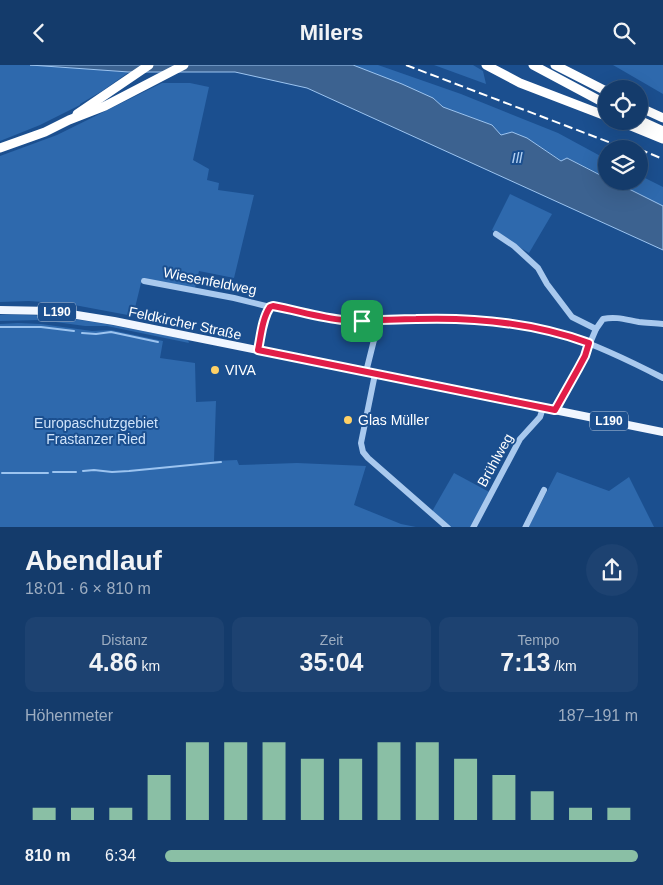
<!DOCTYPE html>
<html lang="de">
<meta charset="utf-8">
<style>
body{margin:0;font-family:Arial,sans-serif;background:#1d4271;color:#f1f3f6;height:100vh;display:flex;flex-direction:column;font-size:19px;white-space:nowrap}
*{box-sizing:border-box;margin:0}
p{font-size:16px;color:#9dadc1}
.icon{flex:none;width:28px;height:28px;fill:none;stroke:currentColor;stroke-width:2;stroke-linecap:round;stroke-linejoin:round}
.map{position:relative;height:462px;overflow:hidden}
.panel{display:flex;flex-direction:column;background:#143b6b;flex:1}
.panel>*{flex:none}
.fabs{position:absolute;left:598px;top:15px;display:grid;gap:10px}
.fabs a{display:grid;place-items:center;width:50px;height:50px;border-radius:50%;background:#143b6b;box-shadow:0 5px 20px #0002,0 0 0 1px #33557e;font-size:25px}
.pin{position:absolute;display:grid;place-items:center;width:42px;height:42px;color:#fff;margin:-21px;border-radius:10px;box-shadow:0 2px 8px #0006}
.round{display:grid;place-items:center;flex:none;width:52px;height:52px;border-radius:26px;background:#1d4271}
.summary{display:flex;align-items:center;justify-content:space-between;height:85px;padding:0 25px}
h1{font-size:28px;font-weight:800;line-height:38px}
.stats{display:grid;grid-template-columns:repeat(3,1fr);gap:8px;height:85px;padding:5px 25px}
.stats div{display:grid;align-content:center;border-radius:10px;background:#1d4271;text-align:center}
.stats b{font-size:25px;font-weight:800}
.stats small{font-size:14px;font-weight:400}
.stats p{font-size:14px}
.chart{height:140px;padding:10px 25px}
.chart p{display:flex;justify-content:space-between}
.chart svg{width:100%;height:90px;margin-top:5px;stroke:#8abfa5;stroke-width:6}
ul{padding:0 25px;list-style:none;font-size:16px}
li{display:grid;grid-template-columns:80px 60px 1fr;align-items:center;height:38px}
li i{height:12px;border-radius:6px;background:#8abfa5}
header{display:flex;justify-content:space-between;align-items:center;height:65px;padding:0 25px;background:#143b6b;font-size:22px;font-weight:800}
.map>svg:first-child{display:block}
.green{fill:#2e69ad}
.water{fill:#3c6290;stroke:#9cc4f0}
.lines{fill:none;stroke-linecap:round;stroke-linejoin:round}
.stream{stroke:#9cc4f0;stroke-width:2}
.minor{stroke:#a9c9ee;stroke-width:6}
.major{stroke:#f0f6ff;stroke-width:8}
.highway{stroke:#fff;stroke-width:9}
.rail{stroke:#fff;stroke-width:2;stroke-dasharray:9 4;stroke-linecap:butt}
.route-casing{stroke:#fff;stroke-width:10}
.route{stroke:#e11d48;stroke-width:6}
.poi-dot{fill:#ffd166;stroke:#1b4f8f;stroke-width:2}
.labels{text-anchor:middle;stroke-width:4;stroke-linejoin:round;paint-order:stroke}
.shield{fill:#1b4f8f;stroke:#bbcadd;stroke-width:1}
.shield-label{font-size:12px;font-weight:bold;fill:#fff}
.street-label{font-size:14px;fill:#fff;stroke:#1b4f8f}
.poi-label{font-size:14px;fill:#fff;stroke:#1b4f8f;text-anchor:start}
.park-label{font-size:14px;fill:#cfe3fa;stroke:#1b4f8f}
.water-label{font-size:15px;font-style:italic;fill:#b5d3f5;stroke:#1b4f8f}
</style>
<header><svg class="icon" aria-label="back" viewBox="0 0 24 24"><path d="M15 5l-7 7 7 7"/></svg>Milers<svg class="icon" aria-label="search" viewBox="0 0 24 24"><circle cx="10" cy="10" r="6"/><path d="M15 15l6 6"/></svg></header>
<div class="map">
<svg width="663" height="463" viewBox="0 0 663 463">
<rect width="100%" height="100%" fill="#1b4f8f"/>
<g class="green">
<path d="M 0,0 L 39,0 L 129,7 L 102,26 L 80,39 L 80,40 L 40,60 L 0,76 Z"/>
<path d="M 353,0 L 378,0 L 461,29 L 558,68 L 606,94 L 606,113 L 568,93 L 562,96 L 527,73 L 501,70 L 492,60 L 443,42 L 433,33 Z"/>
<path d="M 434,0 L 473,0 L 483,6 L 486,19 Z"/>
<path d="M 613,0 L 663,0 L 663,29 Z"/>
<path d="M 162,18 L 190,18 L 209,22 L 193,95 L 209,104 L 207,115 L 219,118 L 218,125 L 254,130 L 234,213 L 199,206 L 195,223 L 142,214 L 133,251 L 69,239 L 29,236 L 0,237 L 0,91 L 57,70 Z"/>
<path d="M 639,110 L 663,122 L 663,141 L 613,116 L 639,116 Z"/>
<path d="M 510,129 L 552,149 L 529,188 L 492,165 Z"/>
<path d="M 0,250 C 63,248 126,263 188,275 L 189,278 L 107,261 L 85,261 L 41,255 L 0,256 Z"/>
<path d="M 18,258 L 41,259 L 92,266 L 111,265 L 163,276 L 160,293 L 195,298 L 196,337 L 216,336 L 214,396 L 237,395 L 239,400 L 297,398 L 366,401 L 354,440 L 401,459 L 416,462 L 0,462 L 0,259 Z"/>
<path d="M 557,407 L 609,426 L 629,412 L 654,462 L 528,463 Z"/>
<path d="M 454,408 L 493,429 L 476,462 L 443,462 L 430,450 Z"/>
</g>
<path class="water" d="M 30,0 L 353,0 L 402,19 L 433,33 L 443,42 L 492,60 L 501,70 L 512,67 L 527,73 L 561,96 L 567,93 L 606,113 L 606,116 L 613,116 L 663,141 L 663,185 L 307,23 L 235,7 L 129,7 Z"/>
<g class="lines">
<g class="stream">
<path d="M 0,262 L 41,262 L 74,266"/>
<path d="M 82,268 L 96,269 L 111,267 L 158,277"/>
<path d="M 83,406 L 94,405 L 112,407 L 129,406 L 221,397"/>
<path d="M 53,407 L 76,407"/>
<path d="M 2,408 L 48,408"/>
</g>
<g class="minor">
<path d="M 496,169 L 514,181 L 538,203 L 547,219 L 572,252 L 596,264"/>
<path d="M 144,216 L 234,233 L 270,242 L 276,242 C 299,246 323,254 347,255 C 391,257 435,251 480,255 C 508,258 538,262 566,270 C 599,281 632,297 663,313"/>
<path d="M 258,285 L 265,254 L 270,242"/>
<path d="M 366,307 L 375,271 L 377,255"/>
<path d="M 375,309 L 361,378 L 363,387 L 368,393 L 448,463"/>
<path d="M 555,345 L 579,304 L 596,264 L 603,254 C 616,251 627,255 639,257 C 647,258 655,258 663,259"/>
<path d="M 473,463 L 520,374 L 540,352 L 543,343"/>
<path d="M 525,463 L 544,425"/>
</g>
<path class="major" d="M 0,245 L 52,246 L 114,256 L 663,367"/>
<g class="highway">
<path d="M 486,0 L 520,18 L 606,51"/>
<path d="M 533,0 L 606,39"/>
<path d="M 555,0 L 606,26"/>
<path d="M 639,42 L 663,53"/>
<path d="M 77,49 L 149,0"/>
<path d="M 639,55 L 663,66"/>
<path d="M 619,56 L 663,74"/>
<path d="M 0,83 L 45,67 L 69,55 L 105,41 L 184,0"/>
</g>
<g class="rail">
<path d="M 406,0 L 627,84"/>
<path d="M 639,84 L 663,94"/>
</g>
</g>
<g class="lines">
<g class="route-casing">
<path id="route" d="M 273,241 C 296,245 320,253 344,255 C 368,257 392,254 416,254 C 475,252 534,258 589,278 L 585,291 L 578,304 L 555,345 L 258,285 C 261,271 262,254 270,242 Z"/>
</g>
<use href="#route" class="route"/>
</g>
<g class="poi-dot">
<circle cx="215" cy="305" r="5"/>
<circle cx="348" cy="355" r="5"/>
</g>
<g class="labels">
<g class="shield">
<rect x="38" y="237.5" width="38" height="19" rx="4"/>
<rect x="590" y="346.5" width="38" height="19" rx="4"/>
</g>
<g class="shield-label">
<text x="57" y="251">L190</text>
<text x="609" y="360">L190</text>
</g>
<g class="street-label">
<text transform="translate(210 216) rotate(11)" y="5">Wiesenfeldweg</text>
<text transform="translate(185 258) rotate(12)" y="5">Feldkircher Straße</text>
<text transform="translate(495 395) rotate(-61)" y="5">Brühlweg</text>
</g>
<g class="poi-label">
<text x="225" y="310">VIVA</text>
<text x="358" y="360">Glas Müller</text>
</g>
<g class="park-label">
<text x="96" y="363">Europaschutzgebiet<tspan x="96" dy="16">Frastanzer Ried</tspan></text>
</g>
<g class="water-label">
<text x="517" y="98">Ill</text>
</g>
</g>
</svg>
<div class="fabs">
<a><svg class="icon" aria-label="locate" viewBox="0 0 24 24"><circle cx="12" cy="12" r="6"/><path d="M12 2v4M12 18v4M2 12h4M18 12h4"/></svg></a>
<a><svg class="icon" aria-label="layers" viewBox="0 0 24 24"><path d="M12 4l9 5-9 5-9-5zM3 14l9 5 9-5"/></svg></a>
</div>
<div class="pin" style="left:362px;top:256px;background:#1e9e55"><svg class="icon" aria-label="arrive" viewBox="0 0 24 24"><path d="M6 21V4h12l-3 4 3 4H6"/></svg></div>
</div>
<section class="panel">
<div class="summary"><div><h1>Abendlauf</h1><p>18:01 · 6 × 810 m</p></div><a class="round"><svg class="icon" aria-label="share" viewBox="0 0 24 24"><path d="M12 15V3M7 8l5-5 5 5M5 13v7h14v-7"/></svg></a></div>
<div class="stats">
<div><p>Distanz</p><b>4.86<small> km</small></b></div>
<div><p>Zeit</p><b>35:04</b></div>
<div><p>Tempo</p><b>7:13<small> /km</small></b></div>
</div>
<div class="chart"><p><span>Höhenmeter</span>187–191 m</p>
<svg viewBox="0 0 160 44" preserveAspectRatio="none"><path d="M5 44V38M15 44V38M25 44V38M35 44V22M45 44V6M55 44V6M65 44V6M75 44V14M85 44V14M95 44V6M105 44V6M115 44V14M125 44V22M135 44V30M145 44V38M155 44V38"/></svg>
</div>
<ul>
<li><b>810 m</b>6:34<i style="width:100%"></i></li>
</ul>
</section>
